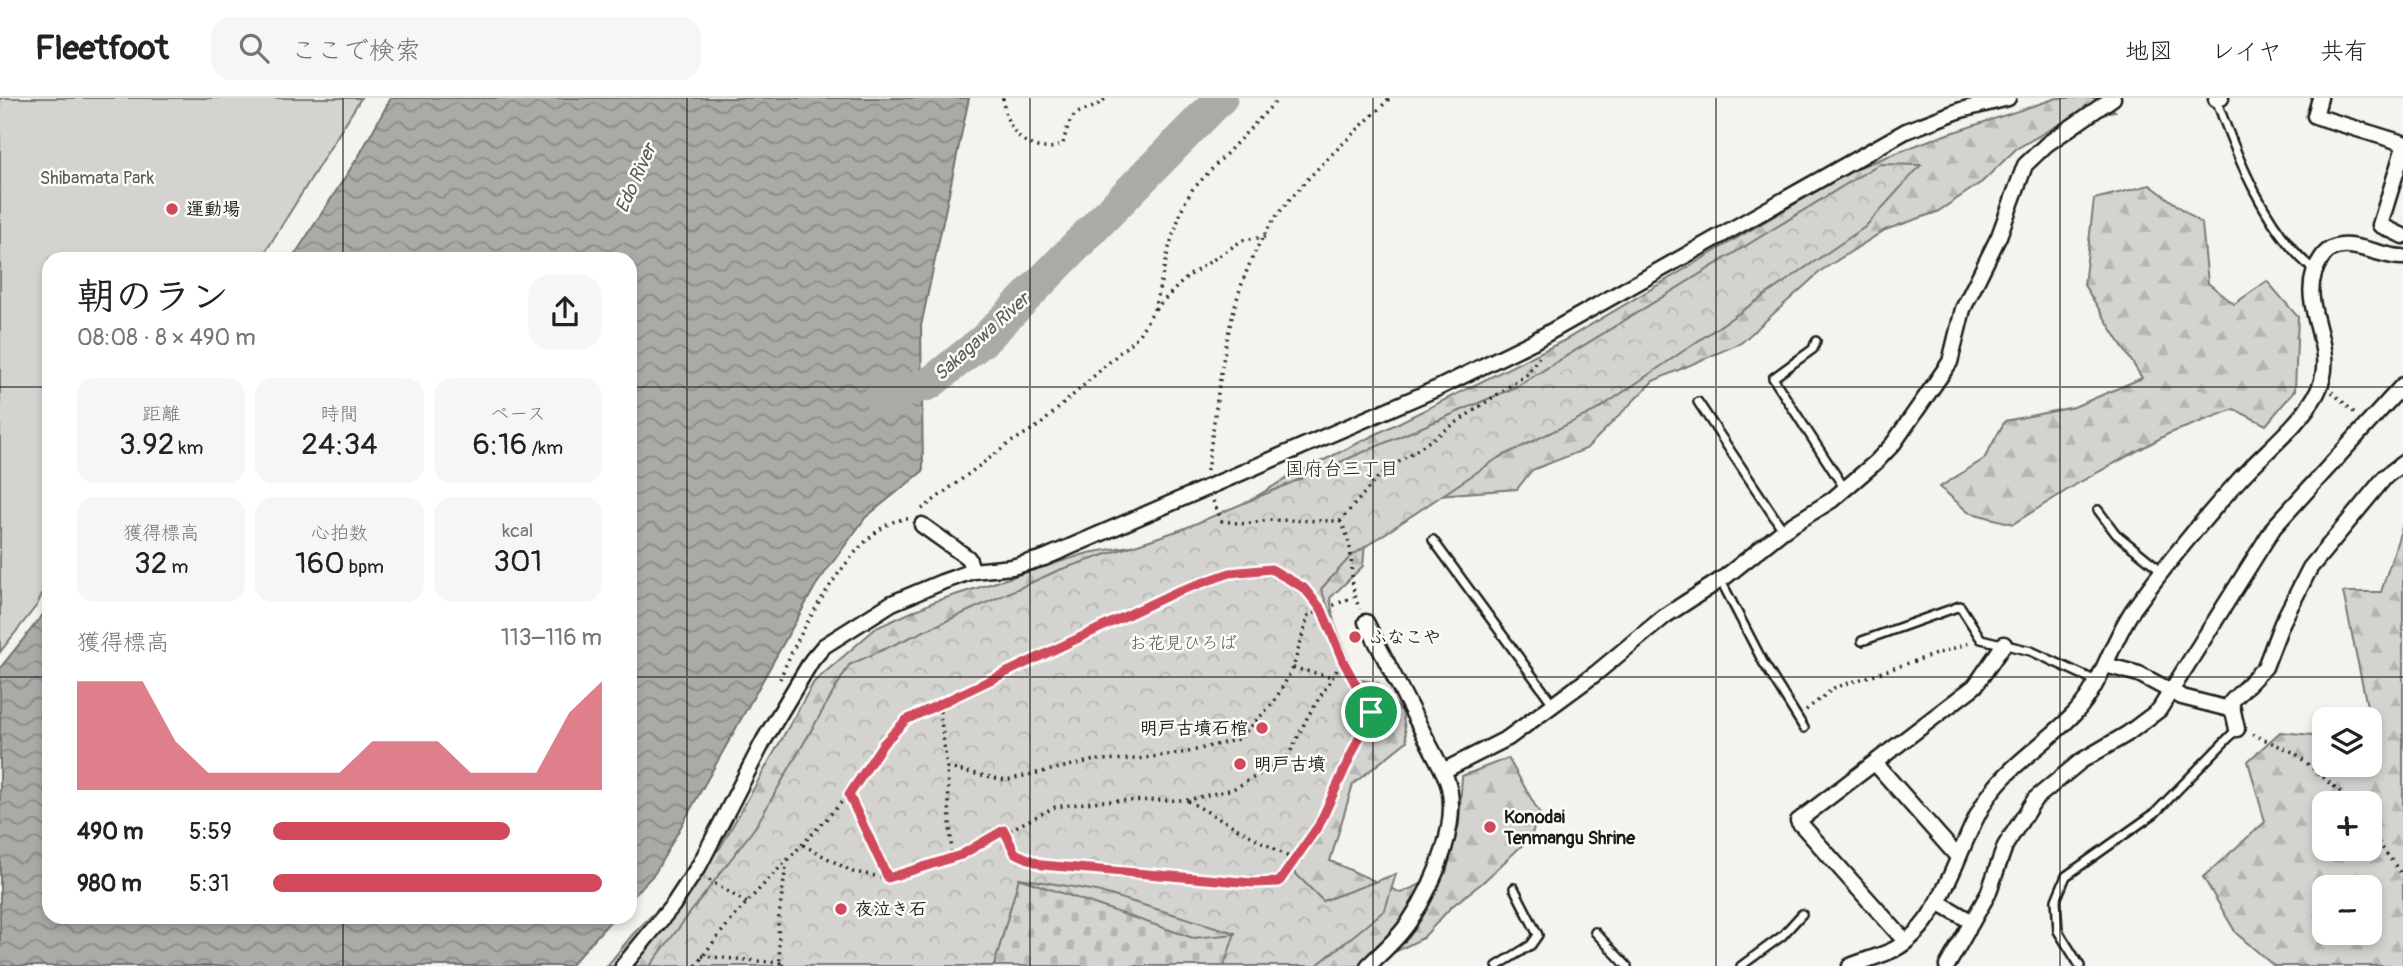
<!DOCTYPE html>
<html lang="ja">
<meta charset="utf-8">
<style>
body{margin:0;font-family:Pangolin,"Klee One",sans-serif;background:#f6f6f6;color:#222;height:100vh;display:flex;flex-direction:column;font-size:26px;white-space:nowrap}
*{box-sizing:border-box;margin:0}
p{font-size:23px;color:#767676}
.icon{flex:none;width:38px;height:38px;fill:none;stroke:currentColor;stroke-width:2;stroke-linecap:round;stroke-linejoin:round}
.map{position:relative;flex:1;overflow:hidden}
.drawer{position:absolute;left:42px;top:154px;width:595px;height:672px;display:flex;flex-direction:column;background:#fff;border-radius:21px;box-shadow:0 4px 10px #0003}
.drawer>*{flex:none}
.controls{position:absolute;left:2312px;top:609px;display:grid;gap:14px}
.controls a{display:grid;place-items:center;width:70px;height:70px;border-radius:14px;background:#fff;box-shadow:0 4px 10px #0003;font-size:35px}
.pin{position:absolute;display:grid;place-items:center;width:60px;height:60px;color:#fff;margin:-30px;border:4px solid #fff;border-radius:50%;box-shadow:0 2px 7px #0007}
.round{display:grid;place-items:center;flex:none;width:74px;height:74px;border-radius:21px;background:#f6f6f6}
.summary{display:flex;align-items:center;justify-content:space-between;height:119px;padding:0 35px}
h1{font-size:38px;font-weight:600;line-height:52px}
.figures{display:grid;grid-template-columns:repeat(3,1fr);gap:10px;height:119px;padding:7px 35px}
.figures div{display:grid;align-content:center;border-radius:18px;background:#f6f6f6;text-align:center}
.figures b{font-size:30px;font-weight:600}
.figures small{font-size:19px;font-weight:400}
.figures p{font-size:19px}
.chart{height:196px;padding:14px 35px}
.chart p{display:flex;justify-content:space-between}
.chart svg{width:100%;height:126px;margin-top:7px;fill:#d1495b;opacity:.7}
ul{padding:0 35px;list-style:none;font-size:23px}
li{display:grid;grid-template-columns:112px 84px 1fr;align-items:center;height:52px}
li i{height:18px;border-radius:9px;background:#d1495b}
header{display:flex;align-items:center;gap:42px;box-sizing:border-box;height:98px;padding:0 35px;background:#fff;border-bottom:2px solid #e0e0e0}
header strong{font-size:33px}
nav{display:flex;gap:38px;margin-inline-start:auto;font-size:24px}
.search{width:490px;height:63px;background:#f6f6f6;display:flex;align-items:center;gap:18px;box-sizing:border-box;padding:0 24px;border-radius:21px;color:#767676;font-size:26px}
.map>svg:first-child{display:block}
.forest{fill:url(#forest-firs);stroke:#787876;stroke-width:2;fill-rule:evenodd}
.cemetery{fill:url(#cemetery-stones);stroke:#787876;stroke-width:2}
.park{fill:url(#park-crowns);stroke:#787876;stroke-width:2}
.pitch{fill:#d4d3cf;stroke:#787876;stroke-width:2}
.water{fill:url(#water-waves);stroke:#72716f;stroke-width:2}
.lines{fill:none;stroke-linecap:round;stroke-linejoin:round}
.river{stroke:#abaaa6;stroke-width:33}
.lane-casing{stroke:#1c1c1c;stroke-width:12}
.street-casing{stroke:#1c1c1c;stroke-width:19}
.path{stroke:#1c1c1c;stroke-width:3.5;stroke-dasharray:2 5;stroke-linecap:butt}
.lane{stroke:#fdfcf7;stroke-width:7}
.street{stroke:#fdfcf7;stroke-width:14}
.route-casing{stroke:#fff;stroke-width:14}
.route{stroke:#d1495b;stroke-width:9}
.grid{fill:none;stroke:#1c1c1c;stroke-width:2;stroke-opacity:0.55}
.poi-dot{fill:#d1495b;stroke:#fdfcf7;stroke-width:2.5}
.labels{text-anchor:middle;stroke-width:5;stroke-linejoin:round;paint-order:stroke}
.park-label{font-size:18px;fill:#5c5c5b;stroke:#fdfcf7}
.poi-label{font-size:18px;font-weight:bold;fill:#1c1c1c;stroke:#fdfcf7;text-anchor:start}
.water-label{font-size:19px;font-style:italic;fill:#5c5c5a;stroke:#fdfcf7}
.neighbourhood-label{font-size:19px;fill:#1c1c1c;stroke:#fdfcf7}
</style>
<header>
<strong>Fleetfoot</strong>
<div class="search"><svg class="icon" aria-label="search" viewBox="0 0 24 24"><circle cx="10" cy="10" r="6"/><path d="M15 15l6 6"/></svg>ここで検索</div>
<nav><a>地図</a><a>レイヤ</a><a>共有</a></nav>
</header>
<div class="map">
<svg width="2403" height="868" viewBox="0 0 2403 868">
<defs>
<pattern id="forest-firs" width="22" height="20" patternUnits="userSpaceOnUse" patternTransform="scale(1.75)"><rect width="22" height="20" fill="#d4d3cf"/><path d="M5 1l3.5 6h-7zM16 11l3.5 6h-7z" fill="#b5b5b1"/></pattern>
<pattern id="cemetery-stones" width="16" height="16" patternUnits="userSpaceOnUse" patternTransform="scale(1.75)"><rect width="16" height="16" fill="#d4d3cf"/><path d="M2 7V4a2 2 0 0 1 4 0v3zM10 15v-3a2 2 0 0 1 4 0v3z" fill="#b5b5b1"/></pattern>
<pattern id="park-crowns" width="20" height="18" patternUnits="userSpaceOnUse" patternTransform="scale(1.75)"><rect width="20" height="18" fill="#d4d3cf"/><path d="M2 6a3 3 0 1 1 6 0M12 15a3 3 0 1 1 6 0" fill="none" stroke="#b5b5b1"/></pattern>
<pattern id="water-waves" width="16" height="10" patternUnits="userSpaceOnUse" patternTransform="scale(1.75)"><rect width="16" height="10" fill="#abaaa6"/><path d="M0 5q4-4 8 0t8 0" fill="none" stroke="#8a8a86"/></pattern>
</defs>
<rect width="100%" height="100%" fill="#f4f3ee"/>
<filter id="ink" filterUnits="userSpaceOnUse"><feTurbulence type="fractalNoise" baseFrequency=".0143" numOctaves="2"/><feDisplacementMap in="SourceGraphic" scale="14" xChannelSelector="R" yChannelSelector="G"/><feConvolveMatrix kernelMatrix="1 2 1 2 8 2 1 2 1" color-interpolation-filters="sRGB"/></filter>
<g filter="url(#ink)">
<g class="forest">
<path d="M 2057,0 L 2099,0 L 2115,13 L 2072,19 L 2016,51 L 1982,84 L 1937,114 L 1885,132 L 1822,172 L 1741,245 L 1653,283 L 1586,351 L 1532,372 L 1517,391 L 1411,399 L 1367,422 L 1363,468 L 1330,500 L 1343,579 L 1378,585 L 1402,614 L 1407,643 L 1353,686 L 1330,763 L 1401,795 L 1446,775 L 1459,726 L 1462,678 L 1508,660 L 1540,716 L 1530,740 L 1482,785 L 1451,809 L 1423,840 L 1367,868 L 607,868 L 633,836 L 720,750 L 814,584 L 876,530 L 936,503 L 1088,455 L 1191,438 L 1282,383 L 1565,242 L 1852,72 L 1930,42 Z"/>
<path d="M 2150,87 L 2202,126 L 2208,185 L 2234,206 L 2267,183 L 2298,219 L 2295,292 L 2266,327 L 2234,311 L 2168,336 L 2080,384 L 2013,426 L 1968,414 L 1940,389 L 1984,361 L 2005,323 L 2074,309 L 2142,280 L 2084,187 L 2094,101 Z"/>
<path d="M 2403,426 L 2403,868 L 2274,868 L 2236,835 L 2203,779 L 2265,724 L 2248,663 L 2280,634 L 2324,638 L 2324,667 L 2370,667 L 2370,642 L 2374,641 L 2343,494 L 2381,494 ZM 2324,705 L 2370,705 L 2370,751 L 2324,751 ZM 2324,789 L 2370,789 L 2370,835 L 2324,835 Z"/>
</g>
<path class="cemetery" d="M 1018,780 L 1193,840 L 1235,836 L 1236,868 L 994,868 Z"/>
<path class="park" d="M 1879,66 L 1921,67 L 1865,129 L 1597,312 L 1498,360 L 1350,459 L 1321,491 L 1364,601 L 1356,648 L 1289,769 L 1323,803 L 1396,776 L 1385,812 L 1316,868 L 1224,868 L 1235,835 L 1097,793 L 1019,780 L 994,868 L 650,868 L 756,728 L 849,567 L 1059,472 L 1183,431 L 1516,289 Z"/>
<path class="pitch" d="M 0,0 L 361,0 L 261,161 L 49,161 L 49,481 L 37,507 L 0,554 Z"/>
<g class="water">
<path d="M 391,0 L 969,0 L 921,228 L 923,373 L 866,419 L 816,487 L 655,775 L 630,802 L 630,161 L 292,161 L 360,56 Z"/>
<path d="M 49,509 L 49,819 L 614,819 L 570,868 L 0,868 L 0,570 Z"/>
</g>
<g class="lines">
<path class="river" d="M 880,299 L 929,286 L 985,241 L 1221,0"/>
<g class="lane-casing">
<g id="lane">
<path d="M 2216,1 C 2237,59 2266,133 2315,173"/>
<path d="M 1816,243 L 1813,251 L 1773,280 L 1845,391"/>
<path d="M 1698,304 L 1783,432"/>
<path d="M 2098,412 L 2116,436 L 2162,473"/>
<path d="M 1433,442 L 1553,606"/>
<path d="M 1721,483 L 1763,564 L 1804,630"/>
<path d="M 1862,543 L 1960,508 L 1981,541 L 2031,553 L 2096,583"/>
<path d="M 1595,834 L 1627,868"/>
<path d="M 1497,868 L 1531,847 L 1538,837 L 1514,790"/>
<path d="M 1741,868 L 1782,838 L 1802,816"/>
<path d="M 2080,868 L 2058,833 L 2056,802 L 2066,778 L 2155,715 L 2237,631"/>
</g>
</g>
<g class="street-casing">
<g id="street">
<path d="M 2320,0 L 2315,18 L 2403,45"/>
<path d="M 2216,1 L 2221,0"/>
<path d="M 2403,52 L 2380,127 L 2403,138"/>
<path d="M 922,427 L 968,460 L 973,473"/>
<path d="M 1366,524 L 1443,673"/>
<path d="M 2105,567 L 2139,576 L 2182,599 L 2233,612"/>
<path d="M 2237,631 L 2231,604 L 2265,569 L 2282,525 L 2310,470 L 2386,378 L 2403,365"/>
<path d="M 1875,665 L 1958,759"/>
<path d="M 1938,804 L 1972,824"/>
<path d="M 1905,843 L 1798,723 L 1975,588 L 2004,546"/>
<path d="M 623,868 L 673,807 L 700,766 L 764,642 L 812,562 L 824,548 L 892,505 L 942,484 L 973,473 L 1012,469 L 1044,460 L 1438,290 L 1534,243 L 1906,33 L 1961,12 L 2008,0"/>
<path d="M 1368,868 C 1382,854 1398,841 1409,824 C 1434,787 1466,716 1443,673 L 1508,640 L 1595,576 L 1665,518 L 1725,479 L 1784,432 L 1832,402 L 1876,364 L 1893,346 L 1950,264 L 1963,211 L 1999,138 L 2025,67 L 2047,46 L 2113,0"/>
<path d="M 1850,868 C 1865,862 1881,858 1895,851 C 1946,823 1957,745 1988,699 C 2010,666 2048,644 2075,615 C 2104,584 2111,542 2135,509 C 2167,465 2203,422 2239,382 C 2264,354 2299,328 2317,295 C 2343,246 2289,204 2323,158 C 2341,134 2380,160 2403,159"/>
<path d="M 1947,868 L 1988,796 L 2005,748 L 2035,701 L 2081,663 L 2127,636 L 2159,612 L 2274,429 L 2403,287"/>
</g>
</g>
<g class="path">
<path d="M 1003,0 C 1004,32 1031,61 1063,46 C 1073,0 1083,22 1106,0"/>
<path d="M 1155,211 L 1187,179 L 1243,142 L 1265,139"/>
<path d="M 2332,294 L 2357,317"/>
<path d="M 1207,373 C 1221,286 1224,187 1279,115 C 1311,73 1353,37 1390,0"/>
<path d="M 1213,403 L 1222,423 L 1245,426 L 1269,422 L 1340,423 L 1380,377 L 1527,276 L 1539,259"/>
<path d="M 922,411 L 1011,344 L 1040,327 L 1138,238 L 1154,212 L 1170,146 L 1183,108 L 1192,92 L 1279,0"/>
<path d="M 1340,423 C 1359,453 1345,482 1360,511"/>
<path d="M 1293,570 L 1333,579"/>
<path d="M 780,581 C 795,541 860,419 908,421"/>
<path d="M 939,606 L 947,670 L 952,760"/>
<path d="M 1806,612 L 1834,590 L 1969,545"/>
<path d="M 2252,636 L 2295,655 L 2344,697 L 2349,705"/>
<path d="M 947,670 L 1006,682 L 1095,662 L 1138,661 L 1188,654 L 1239,641 L 1274,604 L 1293,570 L 1308,518 L 1353,499"/>
<path d="M 849,697 L 888,780"/>
<path d="M 1188,703 L 1296,763"/>
<path d="M 1005,732 L 1015,755 L 1042,767 L 1253,785 L 1279,784 L 1319,727 L 1371,614 L 1389,601"/>
<path d="M 2370,733 L 2403,778"/>
<path d="M 803,747 L 853,774 L 888,780 L 961,757 L 1055,709 L 1101,703 L 1187,702 L 1233,691 L 1287,661 L 1308,618 L 1342,564"/>
<path d="M 709,782 L 747,805"/>
<path d="M 702,858 L 780,865 L 779,868"/>
<path d="M 696,868 C 736,809 792,760 839,707 C 864,680 881,649 906,622 L 1176,494 L 1230,475 L 1271,471 L 1304,490 L 1322,512 L 1343,563 L 1371,614"/>
<path d="M 783,868 L 780,865 L 778,825 L 786,768"/>
</g>
<use href="#lane" class="lane"/>
<use href="#street" class="street"/>
</g>
</g>
<g class="lines" filter="url(#ink)">
<g class="route-casing">
<path id="route" d="M 1271,471 L 1304,490 L 1322,512 L 1343,563 L 1371,614 L 1319,727 L 1279,784 L 1253,785 L 1042,767 L 1015,755 L 1004,732 L 961,757 L 888,780 L 849,697 L 883,646 L 906,622 L 1176,494 L 1230,475 Z"/>
</g>
<use href="#route" class="route"/>
</g>
<path class="grid" d="M 343,0 L 343,161M 687,0 L 687,868M 1030,0 L 1030,868M 1373,0 L 1373,868M 1716,0 L 1716,868M 2060,0 L 2060,868M 0,289 L 49,289M 630,289 L 2403,289M 0,579 L 49,579M 630,579 L 2403,579M 343,819 L 343,868"/>
<g class="poi-dot">
<circle cx="172" cy="111" r="7"/>
<circle cx="1355" cy="539" r="7"/>
<circle cx="1262" cy="630" r="7"/>
<circle cx="1240" cy="666" r="7"/>
<circle cx="1490" cy="729" r="7"/>
<circle cx="841" cy="811" r="7"/>
</g>
<g class="labels">
<g class="park-label">
<text x="97" y="86">Shibamata Park</text>
<text x="1183" y="551">お花見ひろば</text>
</g>
<g class="poi-label">
<text x="186" y="117">運動場</text>
<text x="1369" y="545">ふなこや</text>
<text x="1248" y="636" text-anchor="end">明戸古墳石棺</text>
<text x="1254" y="672">明戸古墳</text>
<text x="1504" y="725">Konodai<tspan x="1504" dy="21">Tenmangu Shrine</tspan></text>
<text x="855" y="817">夜泣き石</text>
</g>
<g class="water-label">
<text transform="translate(635 80) rotate(-66)" y="7">Edo River</text>
<text transform="translate(981 238) rotate(-42)" y="7">Sakagawa River</text>
</g>
<g class="neighbourhood-label">
<text x="1342" y="377">国府台三丁目</text>
</g>
</g>
</svg>
<div class="controls">
<a><svg class="icon" aria-label="layers" viewBox="0 0 24 24"><path d="M12 4l9 5-9 5-9-5zM3 14l9 5 9-5"/></svg></a>
<a>+</a>
<a>−</a>
</div>
<div class="pin" style="left:1371px;top:614px;background:#1e9e55"><svg class="icon" aria-label="arrive" viewBox="0 0 24 24"><path d="M6 21V4h12l-3 4 3 4H6"/></svg></div>
<section class="drawer">
<div class="summary"><div><h1>朝のラン</h1><p>08:08 · 8 × 490 m</p></div><a class="round"><svg class="icon" aria-label="share" viewBox="0 0 24 24"><path d="M12 15V3M7 8l5-5 5 5M5 13v7h14v-7"/></svg></a></div>
<div class="figures">
<div><p>距離</p><b>3.92<small> km</small></b></div>
<div><p>時間</p><b>24:34</b></div>
<div><p>ペース</p><b>6:16<small> /km</small></b></div>
</div>
<div class="figures">
<div><p>獲得標高</p><b>32<small> m</small></b></div>
<div><p>心拍数</p><b>160<small> bpm</small></b></div>
<div><p>kcal</p><b>301</b></div>
</div>
<div class="chart"><p><span>獲得標高</span>113–116 m</p>
<svg viewBox="0 0 160 44" preserveAspectRatio="none"><path d="M0 44V6L10 6L20 6L30 27L40 38L50 38L60 38L70 38L80 38L90 27L100 27L110 27L120 38L130 38L140 38L150 17L160 6V44z"/></svg>
</div>
<ul>
<li><b>490 m</b>5:59<i style="width:72%"></i></li>
<li><b>980 m</b>5:31<i style="width:100%"></i></li>
</ul>
</section>
</div>
